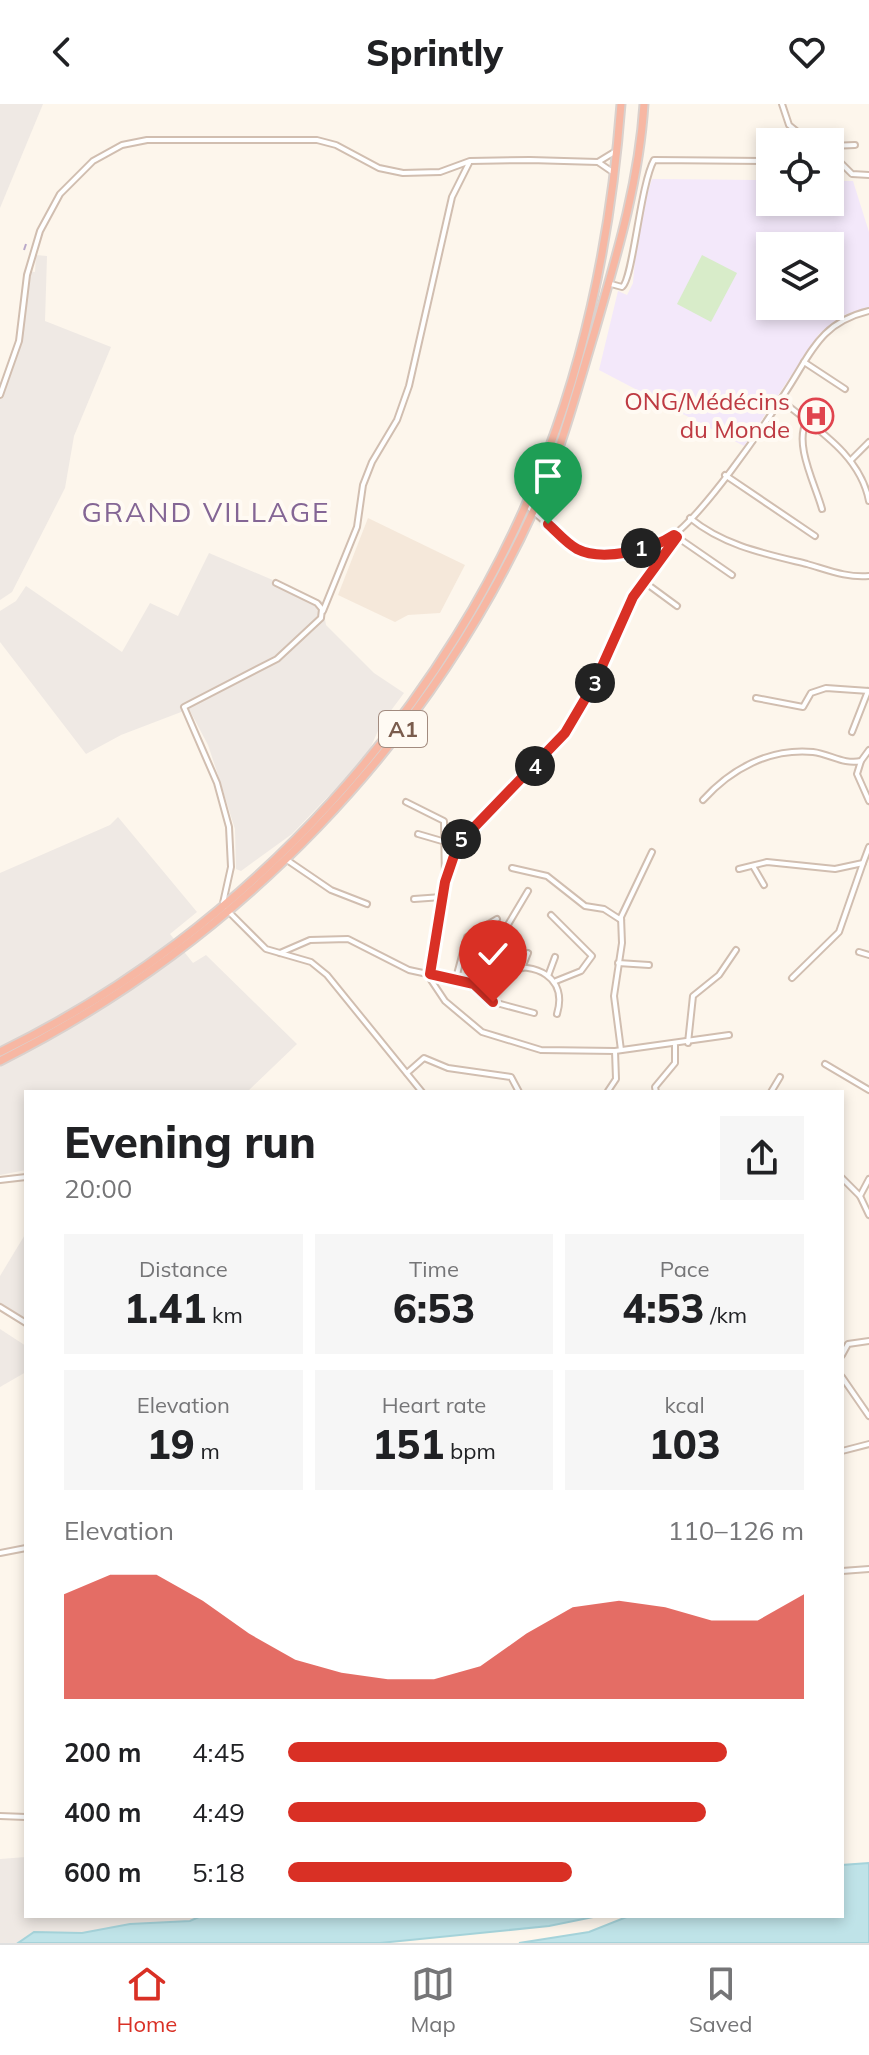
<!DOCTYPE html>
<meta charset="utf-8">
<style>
body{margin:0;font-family:Mulish,sans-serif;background:#f6f6f6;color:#202124;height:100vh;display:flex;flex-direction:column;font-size:30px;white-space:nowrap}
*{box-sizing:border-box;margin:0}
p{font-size:26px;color:#757577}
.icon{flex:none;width:44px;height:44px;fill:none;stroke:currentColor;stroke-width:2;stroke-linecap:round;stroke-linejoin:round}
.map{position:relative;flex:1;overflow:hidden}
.sheet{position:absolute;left:24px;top:986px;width:820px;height:828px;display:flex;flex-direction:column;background:#fff;border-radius:0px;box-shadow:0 4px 12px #0003}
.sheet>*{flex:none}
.buttons{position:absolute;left:756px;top:24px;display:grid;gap:16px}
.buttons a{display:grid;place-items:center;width:88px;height:88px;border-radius:0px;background:#fff;box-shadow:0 4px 12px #0003;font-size:40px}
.pin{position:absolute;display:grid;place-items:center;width:68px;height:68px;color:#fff;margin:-82px -34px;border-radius:50% 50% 50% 0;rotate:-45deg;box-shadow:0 0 8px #0007}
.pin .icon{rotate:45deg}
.km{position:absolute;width:40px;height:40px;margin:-20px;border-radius:50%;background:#222;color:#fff;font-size:22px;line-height:40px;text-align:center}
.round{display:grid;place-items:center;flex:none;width:84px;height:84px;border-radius:0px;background:#f6f6f6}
.overview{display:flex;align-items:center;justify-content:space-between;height:136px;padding:0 40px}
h1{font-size:44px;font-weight:800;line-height:60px}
.metrics{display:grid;grid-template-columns:repeat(3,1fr);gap:12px;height:136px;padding:8px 40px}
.metrics div{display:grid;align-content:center;border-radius:0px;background:#f6f6f6;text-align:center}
.metrics b{font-size:40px;font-weight:800}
.metrics small{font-size:22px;font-weight:400}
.metrics p{font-size:22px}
.chart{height:224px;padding:16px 40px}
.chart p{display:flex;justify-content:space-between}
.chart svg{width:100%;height:144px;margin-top:8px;fill:#d93025;opacity:.7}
ul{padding:0 40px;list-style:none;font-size:26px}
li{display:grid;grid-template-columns:128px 96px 1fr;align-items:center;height:60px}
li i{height:20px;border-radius:10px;background:#d93025}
header{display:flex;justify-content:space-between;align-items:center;height:104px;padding:0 40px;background:#fff;font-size:36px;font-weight:800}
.tabs{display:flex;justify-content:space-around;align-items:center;height:112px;border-top:2px solid #e0e0e0;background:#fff;font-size:22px;color:#757577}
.tabs a{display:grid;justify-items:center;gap:4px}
.tabs .on{color:#d93025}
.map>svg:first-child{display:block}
.residential{fill:#f5e8da}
.industrial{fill:#efe9e4}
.education{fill:#f3e8fa;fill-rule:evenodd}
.green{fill:#d8ecc9}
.water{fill:#bfe3e8;stroke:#a5d3da;stroke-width:2}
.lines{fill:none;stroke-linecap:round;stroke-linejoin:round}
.minor-casing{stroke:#d1beb0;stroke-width:8}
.highway-casing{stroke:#dad1cd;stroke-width:11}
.minor{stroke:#fff;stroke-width:4}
.highway{stroke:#f7b7a3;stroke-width:7}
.rail{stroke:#b9a8c9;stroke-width:2;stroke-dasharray:12 8;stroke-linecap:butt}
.route-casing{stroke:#fff;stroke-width:16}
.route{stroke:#d93025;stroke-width:10}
.labels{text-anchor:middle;stroke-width:8;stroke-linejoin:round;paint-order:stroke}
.shield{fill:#fffaf3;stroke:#a28b7f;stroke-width:2}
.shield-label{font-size:22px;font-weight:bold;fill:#7a5c4d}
.health-label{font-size:24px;fill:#be3a42;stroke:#fffaf3;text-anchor:end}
.quarter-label{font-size:28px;letter-spacing:2px;fill:#846695;stroke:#fffaf3}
</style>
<header><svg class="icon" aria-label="back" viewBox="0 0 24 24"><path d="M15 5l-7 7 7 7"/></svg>Sprintly<svg class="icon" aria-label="heart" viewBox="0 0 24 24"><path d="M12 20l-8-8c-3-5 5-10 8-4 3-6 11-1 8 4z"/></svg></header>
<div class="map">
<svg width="869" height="1839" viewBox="0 0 869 1839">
<rect width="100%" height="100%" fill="#fdf6ec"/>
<path class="residential" d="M 368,414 L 465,461 L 440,509 L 408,511 L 395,518 L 338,491 Z"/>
<g class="industrial">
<path d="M 0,0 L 43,0 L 0,104 Z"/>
<path d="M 36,151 L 47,152 L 45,217 L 111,243 L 74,332 L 65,384 L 12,488 L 0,496 L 0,288 L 15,247 L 24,167 L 35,168 Z"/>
<path d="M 209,449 L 322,497 L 326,521 L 374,569 L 404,589 L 381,620 L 369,647 L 344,676 L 292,730 L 241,767 L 236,765 L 235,725 L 217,668 L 208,641 L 189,605 L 121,631 L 86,650 L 0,538 L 0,507 L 16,497 L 26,482 L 122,548 L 150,499 L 178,512 Z"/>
<path d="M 118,713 L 197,808 L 170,830 L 193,859 L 206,851 L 297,940 L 247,988 L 26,988 L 26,1066 L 0,1071 L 0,769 L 110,721 Z"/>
<path d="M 26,1129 L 26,1210 L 22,1215 L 0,1200 L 0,1172 Z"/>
<path d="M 0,1225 L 26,1242 L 26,1268 L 0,1283 Z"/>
<path d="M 26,1753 L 26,1812 L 201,1812 L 190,1817 L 130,1820 L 82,1829 L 34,1828 L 18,1839 L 0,1839 L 0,1755 Z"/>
</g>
<path class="education" d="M 758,62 L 770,62 L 770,98 L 830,98 L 830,77 L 853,77 L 869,128 L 869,203 L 841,212 L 819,230 L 744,342 L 599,266 L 618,187 L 627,191 L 633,179 L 638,120 L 652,75 L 757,76 ZM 770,142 L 830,142 L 830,202 L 770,202 Z"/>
<path class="green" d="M 702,151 L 737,169 L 711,218 L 677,200 Z"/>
<g class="water">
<path d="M 869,1759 L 869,1839 L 519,1839 L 589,1828 L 629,1812 L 842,1812 L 842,1761 Z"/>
<path d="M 201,1812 L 598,1812 L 549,1822 L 380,1839 L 18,1839 L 34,1828 L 82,1829 L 130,1820 L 190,1817 Z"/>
</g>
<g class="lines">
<g class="minor-casing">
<g id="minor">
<path d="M 782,0 L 789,21 L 810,38"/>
<path d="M 830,42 L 855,41"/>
<path d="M 830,48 L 852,70 L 869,71"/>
<path d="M 598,58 L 616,47"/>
<path d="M 611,180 L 622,183 C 633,176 640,81 654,56 L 770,57"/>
<path d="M 804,258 L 845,285"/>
<path d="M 0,291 L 19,237 L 27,171 L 40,127 L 60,90 L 93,57 L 122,41 L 147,36 L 317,36 L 336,41 L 379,64 L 403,69 L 440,68 L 470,57 L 530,56 L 598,58 L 614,69"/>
<path d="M 781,296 C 816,325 860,350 869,397"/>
<path d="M 807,317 C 793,339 816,382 822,405"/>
<path d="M 851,356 L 869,338"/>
<path d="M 725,371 L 815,432"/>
<path d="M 526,401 C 551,407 559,443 587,449 C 610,453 651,446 671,433 C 703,411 762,325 785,289 C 811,250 819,219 869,207"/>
<path d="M 526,401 L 543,416"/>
<path d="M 690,414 C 724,442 766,450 807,460 C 828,466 847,474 869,472"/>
<path d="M 677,433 L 732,471"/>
<path d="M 643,477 L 677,502"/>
<path d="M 323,507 L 357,423 L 363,381 L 372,358 L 397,316 L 409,282 L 452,93 L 469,59"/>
<path d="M 756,594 L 803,603 L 811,589 L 826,584 L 869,587"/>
<path d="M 852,628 L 868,587"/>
<path d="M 861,657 L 857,670 L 869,697"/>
<path d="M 703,696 C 731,665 769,644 813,648 C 830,650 844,661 861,657 L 869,646"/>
<path d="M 406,698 L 444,717 L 445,778 L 430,870"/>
<path d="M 418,730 L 442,737"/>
<path d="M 287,756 L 331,786 L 367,800"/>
<path d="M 753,762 L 764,781"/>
<path d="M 512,764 L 547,772 L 585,802 L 604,805 L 621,816"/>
<path d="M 739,765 L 767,758 L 835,765 L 863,759 L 869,743"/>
<path d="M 445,778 L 463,733 L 548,649 L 577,612 L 633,493 L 675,438 L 674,431"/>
<path d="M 414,795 L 442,793"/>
<path d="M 223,799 L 231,763 L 229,723 L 217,679 L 184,603 L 277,555 L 321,514 L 322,505 L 317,499 L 276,479"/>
<path d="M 227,806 L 266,845 L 311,858 L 327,871 L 422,988"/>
<path d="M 551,811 L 592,852 L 581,867 L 556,877"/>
<path d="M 475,827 L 483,875"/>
<path d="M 859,848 L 869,851"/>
<path d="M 280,849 L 310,836 L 348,835 L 409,866 L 474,880 L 493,898 L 534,909"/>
<path d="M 618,859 L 649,861"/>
<path d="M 522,864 L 528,849"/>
<path d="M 494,869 L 503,829 L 528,787"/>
<path d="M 427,870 L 445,897 L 482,928 L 541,946 L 615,947 L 729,931"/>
<path d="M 548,872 L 555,853"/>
<path d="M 456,874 L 467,833 L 497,815"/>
<path d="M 792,874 L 839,828 L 863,759"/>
<path d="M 474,880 C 482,875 492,867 503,865 C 536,858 568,873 557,910"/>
<path d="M 688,939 L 693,892 L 719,871 L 736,846"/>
<path d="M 621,946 L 614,892 L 622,839 L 621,813 L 652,748"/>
<path d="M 825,960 L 869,986"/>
<path d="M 407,969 L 424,954 L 448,964 L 511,973 L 519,988"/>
<path d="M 608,987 L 616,975 L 615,947"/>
<path d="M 656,988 L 655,983 L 675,959 L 675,941"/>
<path d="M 771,988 L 780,973"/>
<path d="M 842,1074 L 860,1092"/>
<path d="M 869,1075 L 860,1092 L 869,1111"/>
<path d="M 0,1076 L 26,1073"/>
<path d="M 0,1203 L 26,1219"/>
<path d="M 842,1251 L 848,1240 L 869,1237"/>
<path d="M 842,1273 L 869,1312"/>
<path d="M 842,1347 L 869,1340"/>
<path d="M 0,1449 L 26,1444"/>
<path d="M 842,1467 L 869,1465"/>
<path d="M 0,1712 L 26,1713"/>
</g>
</g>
<g class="highway-casing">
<g id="highway">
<path d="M 0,948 C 247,828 451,604 548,347 C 590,236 612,118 621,0"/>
<path d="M 0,957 C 239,837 428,641 538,397 C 562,344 577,286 594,230 C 616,154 639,79 644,0"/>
</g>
</g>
<use href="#minor" class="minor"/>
<use href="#highway" class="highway"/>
<path class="rail" d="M 24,146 L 26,140"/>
</g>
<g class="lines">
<g class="route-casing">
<path id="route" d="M 493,898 L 474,880 L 430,870 L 445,778 L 458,740 L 565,629 L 595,578 L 633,493 L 677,433 L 674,431 C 652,446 602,458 577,445 C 566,439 557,428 548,420"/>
</g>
<use href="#route" class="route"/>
</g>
<defs>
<g id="hospital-ring" transform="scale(1.8)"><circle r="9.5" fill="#fffaf3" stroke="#e0444e" stroke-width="1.5"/><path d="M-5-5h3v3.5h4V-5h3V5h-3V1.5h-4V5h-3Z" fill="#e0444e"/></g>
</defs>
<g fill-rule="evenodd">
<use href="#hospital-ring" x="816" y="312"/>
</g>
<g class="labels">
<rect class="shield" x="379" y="607" width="48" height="36" rx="6"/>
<g class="shield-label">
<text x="403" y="633">A1</text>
</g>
<g class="health-label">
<text x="790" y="306">ONG/Médécins<tspan x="790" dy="28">du Monde</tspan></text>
</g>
<g class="quarter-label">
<text x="206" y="418">GRAND VILLAGE</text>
</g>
</g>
</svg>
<div class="buttons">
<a><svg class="icon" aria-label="locate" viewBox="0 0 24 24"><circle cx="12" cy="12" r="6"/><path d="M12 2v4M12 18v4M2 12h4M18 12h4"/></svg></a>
<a><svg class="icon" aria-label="layers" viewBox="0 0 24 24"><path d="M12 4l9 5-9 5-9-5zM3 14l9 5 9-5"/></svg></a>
</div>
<div class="pin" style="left:548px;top:420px;background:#1e9e55"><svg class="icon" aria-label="arrive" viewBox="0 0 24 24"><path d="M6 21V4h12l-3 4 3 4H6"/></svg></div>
<div class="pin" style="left:493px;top:898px;background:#d93025"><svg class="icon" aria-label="check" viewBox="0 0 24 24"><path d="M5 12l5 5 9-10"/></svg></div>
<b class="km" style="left:641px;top:444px">1</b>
<b class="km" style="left:595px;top:579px">3</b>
<b class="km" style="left:535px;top:662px">4</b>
<b class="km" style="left:461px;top:735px">5</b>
<section class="sheet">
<div class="overview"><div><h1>Evening run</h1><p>20:00</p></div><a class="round"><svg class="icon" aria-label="share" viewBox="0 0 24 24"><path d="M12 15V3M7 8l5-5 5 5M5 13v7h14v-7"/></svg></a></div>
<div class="metrics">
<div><p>Distance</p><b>1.41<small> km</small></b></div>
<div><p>Time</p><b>6:53</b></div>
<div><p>Pace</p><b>4:53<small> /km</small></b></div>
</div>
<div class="metrics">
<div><p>Elevation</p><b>19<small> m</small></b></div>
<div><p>Heart rate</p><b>151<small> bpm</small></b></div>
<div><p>kcal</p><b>103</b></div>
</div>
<div class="chart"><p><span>Elevation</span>110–126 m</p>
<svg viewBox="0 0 160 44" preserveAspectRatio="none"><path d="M0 44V12L10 6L20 6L30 14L40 24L50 32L60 36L70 38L80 38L90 34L100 24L110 16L120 14L130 16L140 20L150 20L160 12V44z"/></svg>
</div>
<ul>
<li><b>200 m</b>4:45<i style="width:85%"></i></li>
<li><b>400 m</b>4:49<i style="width:81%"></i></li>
<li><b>600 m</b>5:18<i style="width:55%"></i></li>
</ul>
</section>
</div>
<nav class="tabs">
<a class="on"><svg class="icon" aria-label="home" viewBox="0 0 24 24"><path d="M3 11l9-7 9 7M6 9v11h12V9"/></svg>Home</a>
<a><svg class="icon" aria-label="map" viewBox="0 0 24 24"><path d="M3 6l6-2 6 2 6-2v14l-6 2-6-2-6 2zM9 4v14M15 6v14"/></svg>Map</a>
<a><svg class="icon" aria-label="saved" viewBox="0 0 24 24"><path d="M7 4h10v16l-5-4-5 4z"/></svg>Saved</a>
</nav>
